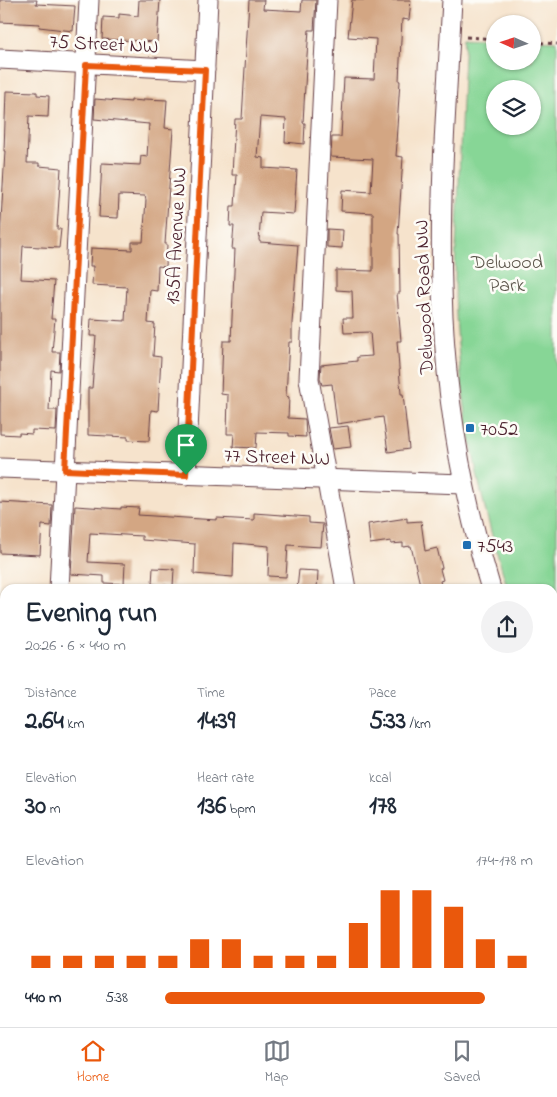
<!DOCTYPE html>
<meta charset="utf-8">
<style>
body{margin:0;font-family:"Indie Flower",sans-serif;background:#f2f2f3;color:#1f2937;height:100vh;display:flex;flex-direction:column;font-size:19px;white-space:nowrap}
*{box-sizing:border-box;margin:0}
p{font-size:16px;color:#747a83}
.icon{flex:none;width:28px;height:28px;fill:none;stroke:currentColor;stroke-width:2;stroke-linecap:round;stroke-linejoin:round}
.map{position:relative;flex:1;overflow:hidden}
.side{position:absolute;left:0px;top:584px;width:558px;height:444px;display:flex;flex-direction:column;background:#fff;border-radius:15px 15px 0 0;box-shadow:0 1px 4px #0004}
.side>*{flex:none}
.needle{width:32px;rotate:273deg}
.tools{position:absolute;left:486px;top:15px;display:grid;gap:10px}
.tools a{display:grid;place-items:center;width:55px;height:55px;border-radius:50%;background:#fff;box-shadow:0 1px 4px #0004;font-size:25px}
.pin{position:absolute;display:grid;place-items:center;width:42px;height:42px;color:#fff;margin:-51px -21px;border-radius:50% 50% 50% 0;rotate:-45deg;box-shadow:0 0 5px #0007}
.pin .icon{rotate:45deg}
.round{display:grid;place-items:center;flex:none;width:52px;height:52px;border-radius:26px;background:#f2f2f3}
.headline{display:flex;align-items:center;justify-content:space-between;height:85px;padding:0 25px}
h1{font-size:28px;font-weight:700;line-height:38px}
.figures{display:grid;grid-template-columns:repeat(3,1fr);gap:8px;height:85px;padding:5px 25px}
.figures div{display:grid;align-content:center}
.figures b{font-size:25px;font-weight:700}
.figures small{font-size:14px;font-weight:400}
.figures p{font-size:14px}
.chart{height:140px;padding:10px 25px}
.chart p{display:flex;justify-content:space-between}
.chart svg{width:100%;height:90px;margin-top:5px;stroke:#ea580c;stroke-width:6}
ul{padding:0 25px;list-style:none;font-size:16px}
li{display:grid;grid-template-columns:80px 60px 1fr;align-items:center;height:38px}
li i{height:12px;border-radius:6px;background:#ea580c}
.tabs{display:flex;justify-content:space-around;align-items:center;height:70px;border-top:1px solid #e0e1e3;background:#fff;font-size:14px;color:#747a83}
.tabs a{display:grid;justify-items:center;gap:2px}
.tabs .selected{color:#ea580c}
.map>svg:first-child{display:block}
.green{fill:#87d696;stroke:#687a60;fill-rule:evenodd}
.building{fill:#d3a683}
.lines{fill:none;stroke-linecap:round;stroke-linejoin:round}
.minor-casing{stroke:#643c43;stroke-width:21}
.path{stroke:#643c43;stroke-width:3;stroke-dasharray:4 4;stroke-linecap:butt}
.minor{stroke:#fff;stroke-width:19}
.route-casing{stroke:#fff;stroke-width:10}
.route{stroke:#ea580c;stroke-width:6}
.poi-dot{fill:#1f6fb2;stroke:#fdfcf7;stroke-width:2}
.labels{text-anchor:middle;stroke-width:5;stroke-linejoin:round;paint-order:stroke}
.street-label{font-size:20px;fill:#4a1f2b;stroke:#fdfcf7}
.park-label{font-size:20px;fill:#5c564b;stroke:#fdfcf7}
.poi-label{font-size:20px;fill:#4a1f2b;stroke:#fdfcf7;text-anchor:start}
</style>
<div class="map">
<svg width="557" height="1027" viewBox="0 0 557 1027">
<rect width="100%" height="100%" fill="#fdfcf7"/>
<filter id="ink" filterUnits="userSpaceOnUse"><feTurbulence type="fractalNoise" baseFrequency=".02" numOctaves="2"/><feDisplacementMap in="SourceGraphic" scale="10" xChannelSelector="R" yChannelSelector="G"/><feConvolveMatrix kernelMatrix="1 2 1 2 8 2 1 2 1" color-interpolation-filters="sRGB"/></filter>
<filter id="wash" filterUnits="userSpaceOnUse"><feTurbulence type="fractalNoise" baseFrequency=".0096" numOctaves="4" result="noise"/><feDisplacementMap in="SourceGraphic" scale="20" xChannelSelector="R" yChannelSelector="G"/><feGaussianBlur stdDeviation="1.12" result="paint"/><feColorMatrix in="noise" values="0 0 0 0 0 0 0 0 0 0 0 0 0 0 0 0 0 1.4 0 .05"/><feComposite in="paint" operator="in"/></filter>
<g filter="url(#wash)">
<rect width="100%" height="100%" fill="#f6e3cc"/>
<path class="green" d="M 465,36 L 495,38 L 495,61 L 532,61 L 533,40 L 557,41 L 557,716 L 552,705 L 552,589 L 508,589 C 476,490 456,385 455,281 C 455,257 457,233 458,209 C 460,151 462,93 465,36 ZM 495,89 L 532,89 L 532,126 L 495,126 Z"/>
<g id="blocks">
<g class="building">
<path d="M 0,0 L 37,0 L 36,4 L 75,6 L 73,31 L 39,27 L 40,24 L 0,22 Z"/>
<path d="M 139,0 L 160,0 L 157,42 L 102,39 L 103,17 L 119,18 L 119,14 L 138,16 Z"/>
<path d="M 249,0 L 264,0 L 263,9 L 301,11 L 302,0 L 316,0 L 314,30 L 309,30 L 306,68 L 303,123 L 305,123 L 304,144 L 285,142 L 286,119 L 260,117 L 257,157 L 263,158 L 263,168 L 297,170 L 294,214 L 261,212 L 259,240 L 260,242 L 298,245 L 292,323 L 292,342 L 289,342 L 286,396 L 289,397 L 288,418 L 305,419 L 306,437 L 289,436 L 289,433 L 257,432 L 256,448 L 233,447 L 234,434 L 227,434 L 228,395 L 221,394 L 223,341 L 231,341 L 235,249 L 232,249 L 234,226 L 230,226 L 231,206 L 235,206 L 237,175 L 232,175 L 233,156 L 235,119 L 242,119 Z"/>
<path d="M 352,0 L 411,0 L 409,20 L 402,19 L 399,81 L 400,81 L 396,143 L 397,143 L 396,156 L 403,157 L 398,234 L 399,234 L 400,293 L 397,293 L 401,341 L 397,341 L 401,394 L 403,394 L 409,449 L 388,452 L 383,417 L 337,424 L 332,384 L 322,385 L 320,378 L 321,365 L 357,361 L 357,357 L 372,356 L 370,332 L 344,333 L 343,318 L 353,318 L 352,291 L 336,290 L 336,270 L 373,271 L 373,213 L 341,211 L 342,190 L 371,192 L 373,159 L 331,157 L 332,137 L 341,137 L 344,78 L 374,79 L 376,39 L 348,37 Z"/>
<path d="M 6,91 L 37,92 L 37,95 L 49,96 L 48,117 L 29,116 L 27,163 L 39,163 L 39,166 L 61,168 L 57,229 L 61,229 L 59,248 L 23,246 L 21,279 L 54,281 L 51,319 L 55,319 L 52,352 L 60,352 L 59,371 L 51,370 L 49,410 L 57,410 L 56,431 L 32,430 L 32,434 L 19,433 L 19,435 L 0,434 L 0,238 L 5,151 L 4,151 Z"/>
<path d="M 95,99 L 131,102 L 131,100 L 144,101 L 144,99 L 167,100 L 165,128 L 173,129 L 165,244 L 167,244 L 166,267 L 158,266 L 157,291 L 150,290 L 148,323 L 155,324 L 153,356 L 161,357 L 158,411 L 151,410 L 149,441 L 128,440 L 128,437 L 88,435 L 88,388 L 92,388 L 96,336 L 90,336 L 91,319 L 125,321 L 127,287 L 92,285 L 93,266 L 90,266 L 91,248 L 132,250 L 132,242 L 143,242 L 146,200 L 145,196 L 119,195 L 118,218 L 99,217 L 102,163 L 140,165 L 141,156 L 147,157 L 149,124 L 94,119 Z"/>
<path d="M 327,229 L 343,230 L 342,248 L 327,247 Z"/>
<path d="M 348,426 L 351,447 L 333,449 L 329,428 Z"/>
<path d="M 0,502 L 52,505 L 51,526 L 42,525 L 40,555 L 0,553 Z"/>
<path d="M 75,506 L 121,509 L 121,507 L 139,508 L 138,515 L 217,520 L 217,518 L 254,520 L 254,513 L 309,517 L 309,523 L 323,524 L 321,547 L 288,545 L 286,577 L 268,576 L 269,546 L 234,543 L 233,577 L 194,574 L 195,544 L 142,540 L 142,536 L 90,533 L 88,562 L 125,564 L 124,584 L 104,583 L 104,576 L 71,574 Z"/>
<path d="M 407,518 L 407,522 L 421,521 L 425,551 L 437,548 L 442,568 L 440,569 L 443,580 L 440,581 L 442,589 L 421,589 L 411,546 L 403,547 L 403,543 L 391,544 L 391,541 L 370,544 L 368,524 Z"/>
<path d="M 153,568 L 174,569 L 173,586 L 152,584 Z"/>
<path d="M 299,570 L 318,571 L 317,589 L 297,589 Z"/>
</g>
</g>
</g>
<g filter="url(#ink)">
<use href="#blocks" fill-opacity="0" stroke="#643c43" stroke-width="1"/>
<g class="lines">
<g class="minor-casing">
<g id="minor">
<path d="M 327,0 L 309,379 L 346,589"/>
<path d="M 452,0 C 447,95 439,192 442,287 C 444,390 461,491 491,589"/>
<path d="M 0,59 L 205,70"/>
<path d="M 0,468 L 463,484"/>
<path d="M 186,475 L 208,0"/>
<path d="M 59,589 L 89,0"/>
<path d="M 0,702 L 5,702"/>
<path d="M 552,739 L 557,748"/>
<path d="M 542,1022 L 545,1027"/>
<path d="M 36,1027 L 37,1022"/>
<path d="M 151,1027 L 151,1022"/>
<path d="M 475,1027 L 481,1022"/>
</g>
</g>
<g class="path">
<path d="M 466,37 L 495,39"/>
<path d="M 532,42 L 557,44"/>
</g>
<use href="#minor" class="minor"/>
</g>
</g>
<g class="lines" filter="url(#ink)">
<g class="route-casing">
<path id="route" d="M 86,65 L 205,70 L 186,475 L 65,470 Z"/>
</g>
<use href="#route" class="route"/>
</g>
<g class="poi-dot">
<rect x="465" y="423" width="10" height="10" rx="2.5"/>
<rect x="462" y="540" width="10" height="10" rx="2.5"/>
</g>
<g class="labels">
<g class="street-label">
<text transform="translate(104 43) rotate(3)" y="7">75 Street NW</text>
<text transform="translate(175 236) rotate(-87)" y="7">135A Avenue NW</text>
<text transform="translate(423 297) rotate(-92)" y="7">Delwood Road NW</text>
<text transform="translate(277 456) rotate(2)" y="7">77 Street NW</text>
</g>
<g class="park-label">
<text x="507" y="268">Delwood<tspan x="507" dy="23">Park</tspan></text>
</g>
<g class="poi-label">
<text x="480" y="435">7052</text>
<text x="477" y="552">7543</text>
</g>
</g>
</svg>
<div class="tools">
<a><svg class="needle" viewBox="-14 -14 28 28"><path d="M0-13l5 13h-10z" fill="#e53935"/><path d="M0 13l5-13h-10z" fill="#747a83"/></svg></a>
<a><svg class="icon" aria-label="layers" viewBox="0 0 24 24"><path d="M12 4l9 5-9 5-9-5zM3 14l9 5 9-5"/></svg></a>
</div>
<div class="pin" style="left:186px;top:475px;background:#1e9e55"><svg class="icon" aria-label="arrive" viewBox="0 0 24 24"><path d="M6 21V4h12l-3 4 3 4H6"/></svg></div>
<section class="side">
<div class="headline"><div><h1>Evening run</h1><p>20:26 · 6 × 440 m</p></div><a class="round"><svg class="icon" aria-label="share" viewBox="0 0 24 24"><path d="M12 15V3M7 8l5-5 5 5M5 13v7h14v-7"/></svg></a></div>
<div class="figures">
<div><p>Distance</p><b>2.64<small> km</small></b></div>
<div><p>Time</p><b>14:39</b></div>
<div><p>Pace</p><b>5:33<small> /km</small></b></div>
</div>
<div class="figures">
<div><p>Elevation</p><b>30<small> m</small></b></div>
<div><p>Heart rate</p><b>136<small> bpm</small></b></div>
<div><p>kcal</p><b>178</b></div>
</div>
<div class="chart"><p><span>Elevation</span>174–178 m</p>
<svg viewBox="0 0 160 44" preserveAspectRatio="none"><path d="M5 44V38M15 44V38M25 44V38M35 44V38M45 44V38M55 44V30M65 44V30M75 44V38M85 44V38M95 44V38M105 44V22M115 44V6M125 44V6M135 44V14M145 44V30M155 44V38"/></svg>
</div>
<ul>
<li><b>440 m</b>5:38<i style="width:87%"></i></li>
</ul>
</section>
</div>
<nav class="tabs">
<a class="selected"><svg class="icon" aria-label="home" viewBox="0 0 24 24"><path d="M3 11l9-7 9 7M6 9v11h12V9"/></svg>Home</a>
<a><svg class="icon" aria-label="map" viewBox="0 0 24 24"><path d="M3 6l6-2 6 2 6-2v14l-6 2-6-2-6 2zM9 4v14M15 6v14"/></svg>Map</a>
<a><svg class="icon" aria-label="saved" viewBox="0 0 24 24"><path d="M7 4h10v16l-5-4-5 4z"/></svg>Saved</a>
</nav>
